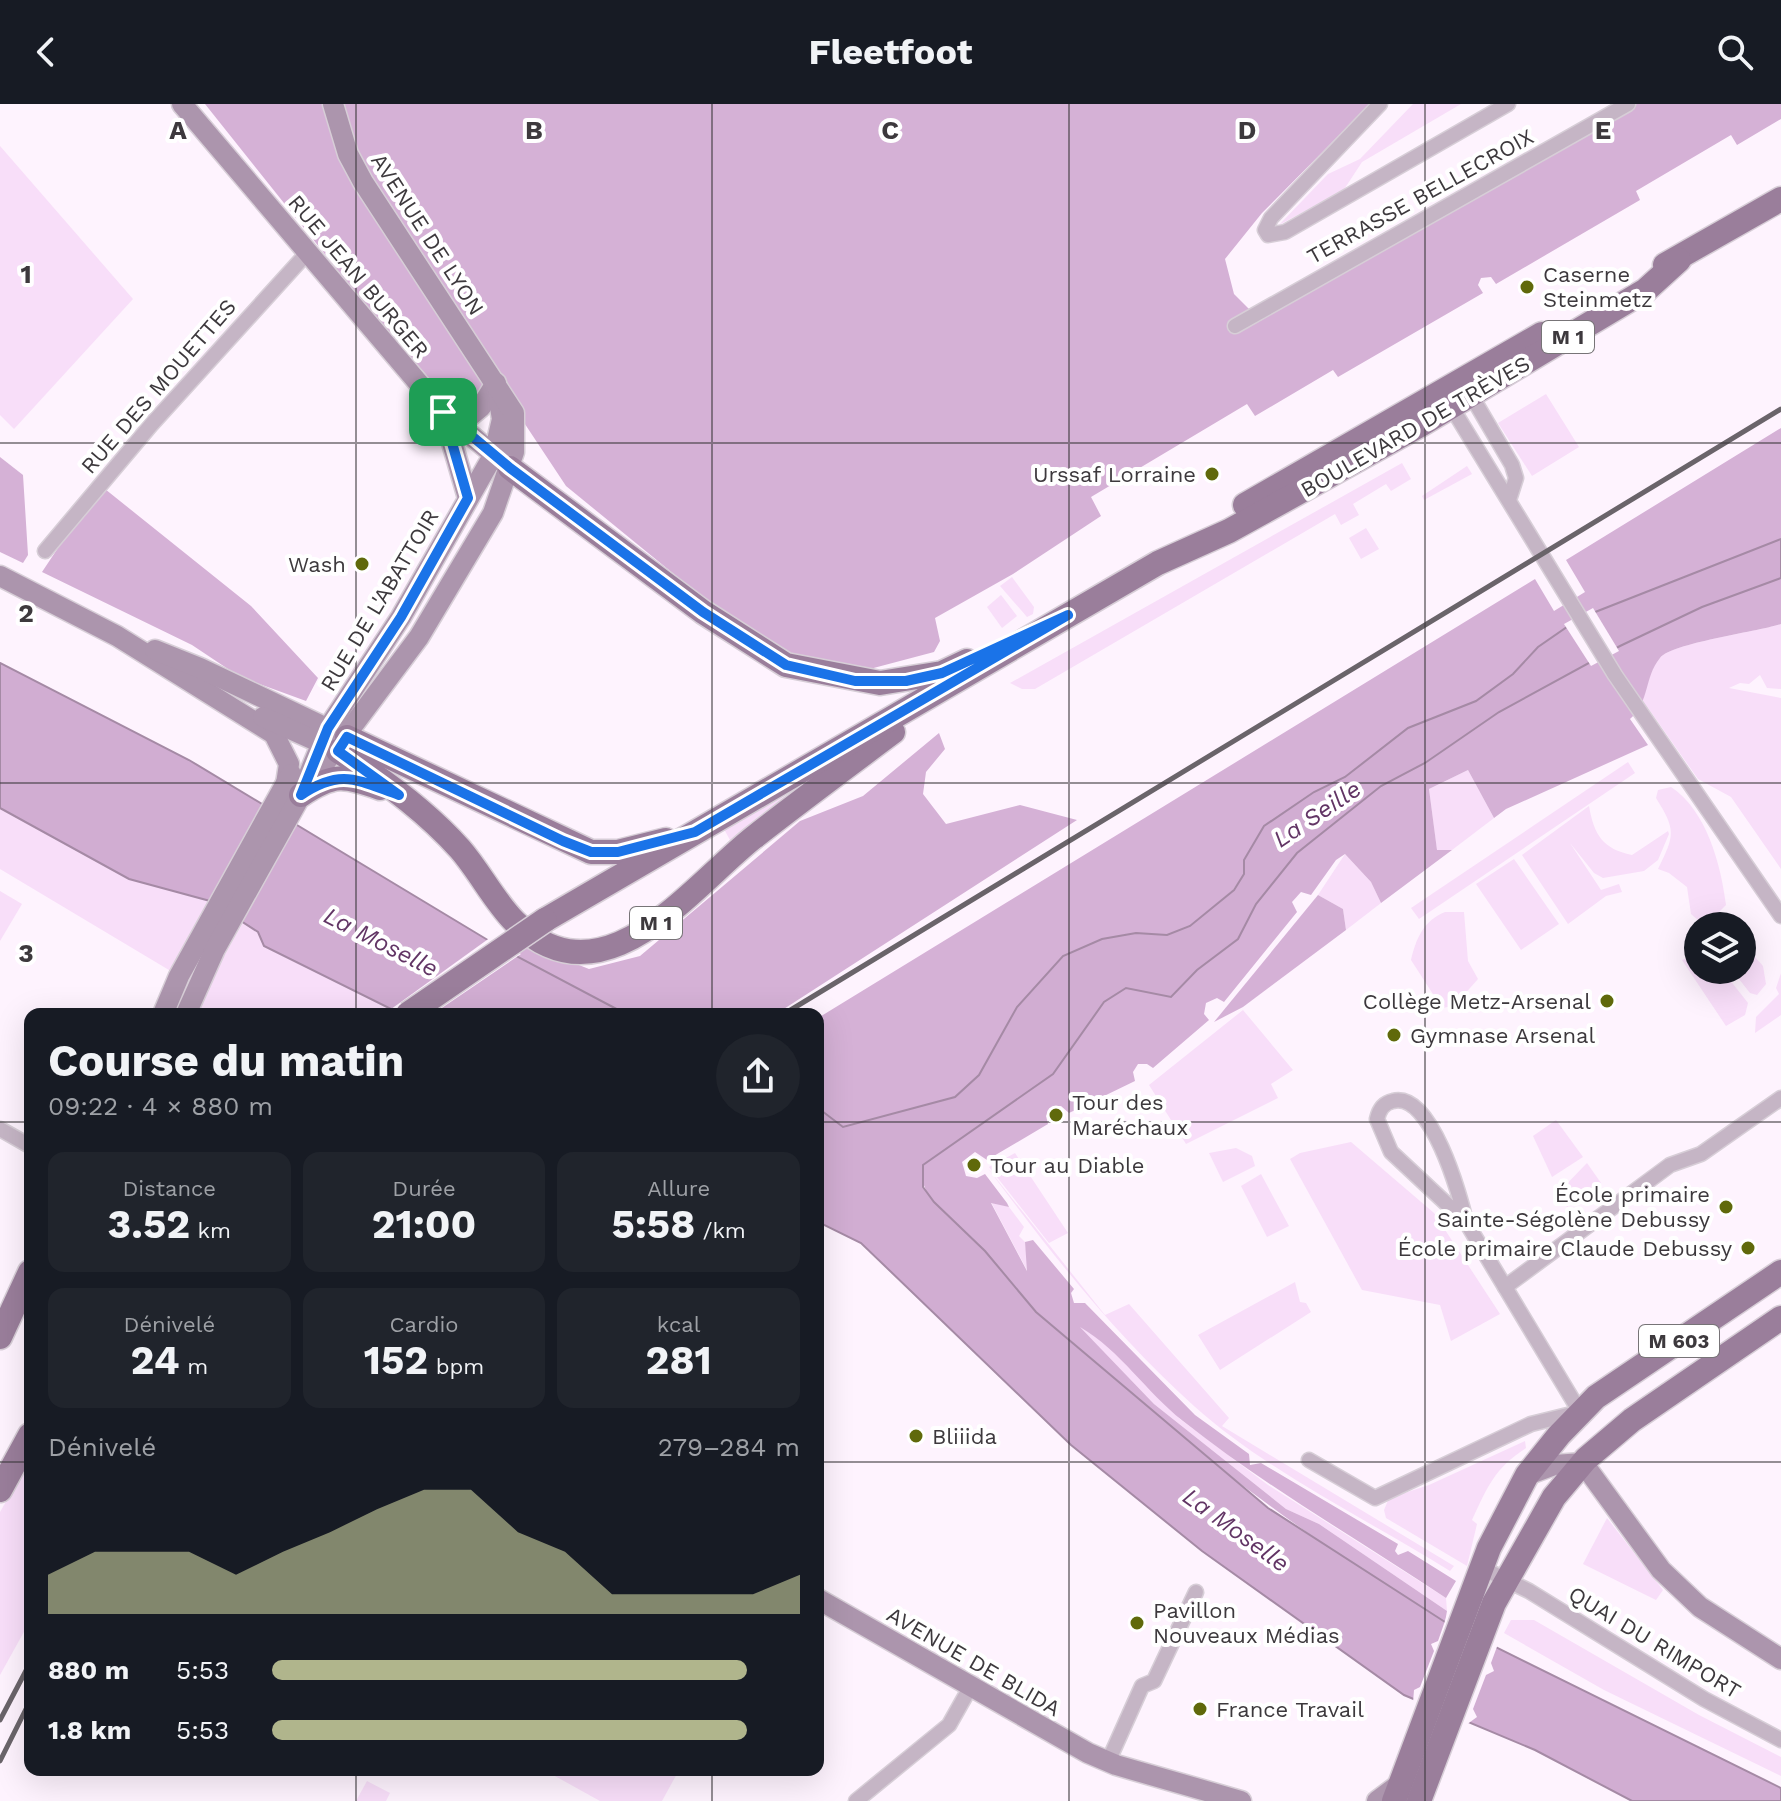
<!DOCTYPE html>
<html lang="fr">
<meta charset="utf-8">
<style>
body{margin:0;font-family:"Work Sans",sans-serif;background:#20242c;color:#f1f3f6;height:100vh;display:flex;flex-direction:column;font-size:30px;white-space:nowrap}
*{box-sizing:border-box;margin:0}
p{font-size:26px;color:#9ea1a6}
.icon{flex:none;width:44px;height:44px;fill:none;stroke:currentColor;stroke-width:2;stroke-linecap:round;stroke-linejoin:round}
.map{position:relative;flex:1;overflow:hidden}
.panel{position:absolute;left:24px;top:904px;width:800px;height:768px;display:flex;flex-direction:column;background:#171b24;border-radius:16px;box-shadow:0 8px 32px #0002}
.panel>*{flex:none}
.buttons{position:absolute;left:1684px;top:808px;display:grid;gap:16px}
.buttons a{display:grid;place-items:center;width:72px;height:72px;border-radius:50%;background:#171b24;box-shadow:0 8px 32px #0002;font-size:40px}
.pin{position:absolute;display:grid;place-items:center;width:68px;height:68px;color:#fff;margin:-34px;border-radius:16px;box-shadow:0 4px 12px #0006}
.round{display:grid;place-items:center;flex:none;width:84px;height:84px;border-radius:42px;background:#20242c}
.head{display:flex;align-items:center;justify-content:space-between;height:136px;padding:0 24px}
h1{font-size:44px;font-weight:700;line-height:60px}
.figures{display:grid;grid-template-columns:repeat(3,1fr);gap:12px;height:136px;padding:8px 24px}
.figures div{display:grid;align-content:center;border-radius:16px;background:#20242c;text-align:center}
.figures b{font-size:40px;font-weight:700}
.figures small{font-size:22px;font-weight:400}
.figures p{font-size:22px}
.chart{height:224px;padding:16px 24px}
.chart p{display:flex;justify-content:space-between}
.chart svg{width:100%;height:144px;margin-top:8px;fill:#b0b58c;opacity:.7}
ul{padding:0 24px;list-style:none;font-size:26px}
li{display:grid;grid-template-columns:128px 96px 1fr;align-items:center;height:60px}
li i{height:20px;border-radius:10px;background:#b0b58c}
header{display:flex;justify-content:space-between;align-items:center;height:104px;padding:0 24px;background:#171b24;font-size:36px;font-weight:700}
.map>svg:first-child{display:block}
.green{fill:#f8def9}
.forest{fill:#d5b1d6}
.water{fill:#d1add2;stroke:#a58aa5;stroke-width:2}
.pier{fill:#fef3fe}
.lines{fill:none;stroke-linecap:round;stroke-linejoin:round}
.street-casing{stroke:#d7ced7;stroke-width:17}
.secondary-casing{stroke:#d7ced7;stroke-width:23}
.primary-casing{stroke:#d7ced7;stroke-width:27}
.street{stroke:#c5b5c5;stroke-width:14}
.secondary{stroke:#ac95ad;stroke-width:20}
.primary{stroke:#9a7e9b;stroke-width:24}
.rail{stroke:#6a646a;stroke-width:5}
.primary-bridge-casing{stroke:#d7ced7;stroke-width:27;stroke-linecap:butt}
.primary-bridge{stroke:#9a7e9b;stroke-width:24}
.route-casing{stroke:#fff;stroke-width:16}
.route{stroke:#1a73e8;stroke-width:10}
.grid{fill:none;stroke:#3d393d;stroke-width:2;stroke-opacity:0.55}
.poi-dot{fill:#60690b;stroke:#fff;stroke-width:3}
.labels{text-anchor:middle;stroke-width:8;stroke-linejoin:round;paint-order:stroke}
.shield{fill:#fff;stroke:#777477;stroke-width:2}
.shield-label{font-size:20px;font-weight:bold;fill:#3d393d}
.street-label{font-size:22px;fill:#3d393d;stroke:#fff}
.poi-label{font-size:22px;fill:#3d393d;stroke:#fff;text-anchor:start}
.water-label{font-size:24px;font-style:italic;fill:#623565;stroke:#fff}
.grid-label{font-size:26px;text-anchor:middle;font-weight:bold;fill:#3d393d;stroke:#fff;stroke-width:8;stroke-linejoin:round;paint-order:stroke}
</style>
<header><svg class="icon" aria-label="back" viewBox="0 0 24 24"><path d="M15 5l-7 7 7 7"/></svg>Fleetfoot<svg class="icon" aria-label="search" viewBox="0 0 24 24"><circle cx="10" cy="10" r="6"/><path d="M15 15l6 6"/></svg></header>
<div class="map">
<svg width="1781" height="1697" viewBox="0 0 1781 1697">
<rect width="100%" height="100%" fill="#fef3fe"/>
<g class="green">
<path d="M 1413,0 L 1461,0 L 1362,58 L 1343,87 L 1279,121 L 1328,70 L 1360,55 Z"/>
<path d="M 0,42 L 133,195 L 14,325 L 0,311 Z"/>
<path d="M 1546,290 L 1579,343 L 1532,372 L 1498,319 Z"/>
<path d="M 1402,359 L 1411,375 L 1391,387 L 1386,380 L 1353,400 L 1359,411 L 1341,421 L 1335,410 L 1035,585 L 1022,585 L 1010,579 Z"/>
<path d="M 1467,362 L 1472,370 L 1424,396 L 1422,392 Z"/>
<path d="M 1366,424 L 1379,445 L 1361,455 L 1349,434 Z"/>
<path d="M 1012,473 L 1034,503 L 1033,510 L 1027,513 L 1000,482 Z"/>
<path d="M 1001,491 L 1017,512 L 1002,524 L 987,503 Z"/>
<path d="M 1781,520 L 1781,585 L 1767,584 L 1760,571 L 1749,580 L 1740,579 L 1729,584 L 1781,594 L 1781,765 L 1731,693 L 1698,675 L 1648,604 L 1639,607 C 1647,589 1647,569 1660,554 C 1672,539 1757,528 1781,520 Z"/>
<path d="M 1628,658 L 1635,669 L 1419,815 L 1411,804 Z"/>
<path d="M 1468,666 L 1494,714 L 1452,746 L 1437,747 L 1429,685 Z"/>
<path d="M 1671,683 C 1707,707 1721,761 1726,801 L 1705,822 L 1691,810 L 1687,783 L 1669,769 L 1658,765 C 1675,731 1676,726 1656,694 L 1658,686 Z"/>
<path d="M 800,684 L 731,738 L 724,725 Z"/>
<path d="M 1589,702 C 1594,731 1603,745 1632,751 L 1668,727 L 1669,730 L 1658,756 L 1644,767 L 1603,774 L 1594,769 L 1570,739 L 1601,786 L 1619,780 L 1622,788 L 1606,792 L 1568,820 L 1522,751 Z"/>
<path d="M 0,704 L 129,775 L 210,797 L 191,829 L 224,852 L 244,817 L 401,910 L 163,910 L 179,872 L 0,765 Z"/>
<path d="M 1345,750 L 1371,778 L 1381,799 L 1346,826 L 1343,805 L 1318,791 Z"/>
<path d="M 1514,755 L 1559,820 L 1521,846 L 1476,780 Z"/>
<path d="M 0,787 L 22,800 L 0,837 Z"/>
<path d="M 1445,808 L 1464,808 L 1468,857 L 1478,875 L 1454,902 L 1442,904 L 1411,856 C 1416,835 1423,817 1445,808 Z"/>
<path d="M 1742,839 L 1763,862 L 1766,880 L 1757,891 L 1750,889 L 1732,866 L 1742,866 Z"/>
<path d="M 1698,850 L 1698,866 L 1722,866 L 1748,899 L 1745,911 L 1726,922 L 1682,856 Z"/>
<path d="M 1781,869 L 1781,911 L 1755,929 L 1756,913 L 1779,890 L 1776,884 Z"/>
<path d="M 1243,906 L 1293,966 L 1271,980 L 1278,994 L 1186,1040 L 1149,981 Z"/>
<path d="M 1556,1016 L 1583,1053 L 1552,1073 L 1533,1032 Z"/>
<path d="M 1351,1038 L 1434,1109 L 1500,1210 L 1451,1237 L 1440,1201 L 1362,1186 L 1290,1055 L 1300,1049 Z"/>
<path d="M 1236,1044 L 1252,1052 L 1255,1062 L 1223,1078 L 1209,1049 Z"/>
<path d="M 1015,1049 L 1068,1129 L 1049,1139 L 989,1063 Z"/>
<path d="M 1587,1059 L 1601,1079 L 1567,1103 L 1559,1088 Z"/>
<path d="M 987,1063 L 1105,1211 L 1129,1200 L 1229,1314 L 1222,1322 L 1454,1462 L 1450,1467 C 1365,1414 1269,1369 1194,1302 C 1115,1231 1050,1148 987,1063 Z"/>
<path d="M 1261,1070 L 1289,1122 L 1267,1133 L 1241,1082 Z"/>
<path d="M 991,1098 L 1009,1103 L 1024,1123 L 1019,1132 L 1025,1138 L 1029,1170 Z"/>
<path d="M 1295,1178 L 1300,1198 L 1306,1199 L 1311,1208 L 1220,1266 L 1198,1231 Z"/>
<path d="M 1076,1219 L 1110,1243 L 1180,1315 L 1268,1381 L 1446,1494 L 1447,1507 L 1319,1420 L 1286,1405 L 1154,1300 Z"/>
<path d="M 1525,1337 L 1526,1344 C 1494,1365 1488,1382 1472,1416 L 1477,1420 L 1467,1462 L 1386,1414 L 1384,1406 L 1389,1394 L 1429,1381 Z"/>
<path d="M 30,1356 L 30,1517 L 0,1571 L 0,1408 Z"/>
<path d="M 1607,1414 L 1663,1486 L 1656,1496 L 1583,1460 Z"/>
<path d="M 1511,1516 L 1534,1516 L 1699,1611 L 1781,1653 L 1781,1672 L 1604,1586 L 1504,1529 Z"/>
<path d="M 544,1666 L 679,1666 L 662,1697 L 600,1697 Z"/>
<path d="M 367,1677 L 390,1689 L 386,1697 L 356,1697 Z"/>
</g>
<g class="forest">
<path d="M 205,0 L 1370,0 L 1262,109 L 1225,155 L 1234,190 L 1251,207 L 1612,0 L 1781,0 L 1781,15 L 1737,41 L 1731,31 L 1636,87 L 1640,96 L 1496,180 L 1491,173 L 1481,174 L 1478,181 L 1483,189 L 1338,273 L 1333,266 L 1255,312 L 1247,300 L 1091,393 L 1101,412 L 1013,470 L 935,514 L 940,537 L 934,548 L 866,566 L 791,552 L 702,493 L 566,382 L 513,302 L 460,300 L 429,274 L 371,208 Z"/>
<path d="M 1781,324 L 1781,435 L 1580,514 L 1538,543 L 1513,570 L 1476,597 L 1408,624 L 1345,673 L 1314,688 L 1264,722 L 1244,756 L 1244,770 L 1233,786 L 1190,822 L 1167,831 L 1136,829 L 1063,852 L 1017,903 L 979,971 L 955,993 L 843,1023 L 818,1004 L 818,914 L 1535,475 L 1554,507 L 1585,488 L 1566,456 Z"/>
<path d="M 0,353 L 23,371 L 28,451 L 23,459 L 0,448 Z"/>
<path d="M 100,381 L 251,502 L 318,574 L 306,597 L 240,573 L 192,541 L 42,468 Z"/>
<path d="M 1781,474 L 1781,520 C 1757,528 1672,539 1660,554 C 1644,573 1650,598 1630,615 L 1648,641 L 1506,705 L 1494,714 L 1468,666 L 1429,685 L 1437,746 L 1452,746 L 1381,799 L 1371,778 L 1345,750 L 1336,756 L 1311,791 L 1301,788 L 1292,798 L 1297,808 L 1224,898 L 1217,894 L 1206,899 L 1204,910 L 1209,916 L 1153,964 L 1147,960 L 1138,960 L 1133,968 L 1135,977 L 1069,1009 L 1061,1002 L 1052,1003 L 1046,1012 L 1048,1020 L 987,1056 L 975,1048 L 962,1058 L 966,1072 L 977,1074 L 985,1070 L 1007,1099 L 1009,1103 L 991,1099 L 1027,1167 L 1025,1138 L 1033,1136 L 1074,1185 L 1071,1189 L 1074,1199 L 1085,1199 L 1195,1311 L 1249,1350 L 1250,1361 L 1261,1359 L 1398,1440 L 1395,1447 L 1398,1451 L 1408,1447 L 1456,1477 L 1446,1494 C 1358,1435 1266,1383 1183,1317 C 1146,1288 1121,1247 1080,1223 L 1154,1300 L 1286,1405 L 1319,1420 L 1447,1507 L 1445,1518 C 1299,1431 1164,1326 1038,1210 C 1019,1192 1005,1169 987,1150 C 965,1126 915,1099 923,1061 L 1053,970 L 1103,898 L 1126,884 L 1171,892 L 1197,866 L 1238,835 L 1256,800 L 1297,749 L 1381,682 L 1425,659 L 1499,608 L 1620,542 L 1702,503 Z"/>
<path d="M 939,629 L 945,645 L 926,668 L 923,690 L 946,720 L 1020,701 L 1077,716 L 776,910 L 626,910 L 501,844 L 516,836 L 589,865 L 640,852 L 800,717 L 863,692 Z"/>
<path d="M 1318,791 L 1343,805 L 1346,826 L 1243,903 L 1214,918 Z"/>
</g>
<g class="water">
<path d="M 1781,435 L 1781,474 L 1702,503 L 1620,542 L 1499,608 L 1425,659 L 1381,682 L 1297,749 L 1256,800 L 1238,835 L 1197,866 L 1171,893 L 1126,884 L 1104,898 L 1053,970 L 923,1061 L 923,1083 L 934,1098 L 985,1147 L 1036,1208 L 1268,1404 L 1445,1518 L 1781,1684 L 1781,1697 L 1632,1697 L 1535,1646 L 1404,1591 L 1202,1447 L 1071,1341 L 861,1139 L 818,1118 L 818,1004 L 843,1023 L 955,993 L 979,971 L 1017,903 L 1063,852 L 1102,835 L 1136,829 L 1167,831 L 1190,822 L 1234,786 L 1244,770 L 1244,756 L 1264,722 L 1314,688 L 1345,673 L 1408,624 L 1476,597 L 1513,570 L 1538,543 L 1580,514 Z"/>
<path d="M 0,559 L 189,656 L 501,844 L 626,910 L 401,910 L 264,842 L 258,828 L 210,797 L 129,775 L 0,704 Z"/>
</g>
<g class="pier">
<path d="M 1593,504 L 1619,547 L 1591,562 L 1564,520 Z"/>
<path d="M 491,833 L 521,850 L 433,910 L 387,908 Z"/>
<path d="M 1446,1514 L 1498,1540 L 1491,1559 L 1494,1567 L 1486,1571 L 1473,1605 L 1477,1613 L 1466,1621 L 1413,1599 L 1414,1586 L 1420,1583 L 1434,1547 L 1431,1540 L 1438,1537 Z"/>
</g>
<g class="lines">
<g class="street-casing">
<g id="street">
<path d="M 1380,0 L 1271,114 L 1265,126 L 1268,131 L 1285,128 L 1508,0"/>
<path d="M 1235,222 L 1628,0"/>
<path d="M 1468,286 L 1512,361 L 1516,374 L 1509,396"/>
<path d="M 1449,299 L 1615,571 L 1781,812"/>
<path d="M 45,447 L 151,321 L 308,148"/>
<path d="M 0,1025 L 30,1042"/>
<path d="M 1505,1183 L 1670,1061 L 1701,1050 L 1781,994"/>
<path d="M 1309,1356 L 1375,1394 L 1531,1320 L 1580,1308 L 1466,1118 L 1391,1048 L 1377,1015 C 1379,1006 1383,999 1393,997 C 1431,987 1460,1091 1466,1118"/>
<path d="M 1482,1464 L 1529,1487 L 1704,1595 L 1781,1636"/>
<path d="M 1108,1658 L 1142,1582 L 1154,1577 L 1196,1488"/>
<path d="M 856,1697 L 949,1621 L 971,1582"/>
</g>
</g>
<g class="secondary-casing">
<g id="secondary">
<path d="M 182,0 L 443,308 L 510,364"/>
<path d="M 443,308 L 468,394"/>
<path d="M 459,321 L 481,303 L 496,279"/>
<path d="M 0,472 L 117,532 L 274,630 L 289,660 L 286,680"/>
<path d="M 155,546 L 200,564 L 337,629"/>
<path d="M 263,613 L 332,644"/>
<path d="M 307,675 L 328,624 L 401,513 L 494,350 L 502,315 L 498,291"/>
<path d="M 163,910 L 179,872 L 291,670"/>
<path d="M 186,910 L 215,845 L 301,691 L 419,533 L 493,409 L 514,348 L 514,309 L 363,78 L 348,50 L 333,0"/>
<path d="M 1527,1371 L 1554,1361 L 1583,1359 L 1661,1466 L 1700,1503 L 1781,1555"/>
<path d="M 818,1495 L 1088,1649 L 1116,1661 L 1241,1697"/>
<path d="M 1377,1697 L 1401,1679"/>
</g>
</g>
<g class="primary-casing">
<g id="primary">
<path d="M 1665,161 L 1781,95"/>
<path d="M 510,364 L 703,508 L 786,561 L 880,579 L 942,569 L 967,557"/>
<path d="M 1245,401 L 1542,230"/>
<path d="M 347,633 L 591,748 L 618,748 L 666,736"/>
<path d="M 338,647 C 381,674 426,707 460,745 C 480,768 494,797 515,818 C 603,903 688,786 753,734 C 799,698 846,663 893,628"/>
<path d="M 301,691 C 334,669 344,671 380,684"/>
<path d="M 545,816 L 1158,459 L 1229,427 L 1422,320 L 1646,186 L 1679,156"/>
<path d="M 0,1233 L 30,1168"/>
<path d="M 0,1386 L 30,1331"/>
<path d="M 1394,1697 L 1489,1444 L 1527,1371 L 1559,1331 L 1596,1293 L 1781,1168"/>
<path d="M 1419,1697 L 1494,1499 L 1554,1393 L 1586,1355 L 1632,1316 L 1781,1214"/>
</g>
</g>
<use href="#street" class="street"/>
<use href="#secondary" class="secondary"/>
<use href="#primary" class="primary"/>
<g class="rail">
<path d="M 784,910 L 1781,305"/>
<path d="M 0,1616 L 30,1559"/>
<path d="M 0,1657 L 30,1597"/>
</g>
<g class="primary-bridge-casing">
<path id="primary-bridge" d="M 408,910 L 545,816"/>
</g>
<use href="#primary-bridge" class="primary-bridge"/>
</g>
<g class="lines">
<g class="route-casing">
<path id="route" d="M 443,308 L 510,364 L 703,508 L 786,561 L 855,577 L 906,577 L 942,569 L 1068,511 L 695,728 L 618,748 L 591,748 L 563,737 L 347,633 L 338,647 L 399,691 C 357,676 341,664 301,691 L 328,624 L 401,513 L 468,394 Z"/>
</g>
<use href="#route" class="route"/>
</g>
<path class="grid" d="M 356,0 L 356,910M 712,0 L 712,910M 1069,0 L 1069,1697M 1425,0 L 1425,1697M 0,339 L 1781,339M 0,679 L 1781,679M 0,1018 L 30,1018M 818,1018 L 1781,1018M 0,1358 L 30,1358M 818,1358 L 1781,1358M 356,1666 L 356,1697M 712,1666 L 712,1697"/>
<g class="poi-dot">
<circle cx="1527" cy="183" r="8"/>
<circle cx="1212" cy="370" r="8"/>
<circle cx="362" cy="460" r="8"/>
<circle cx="1607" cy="897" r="8"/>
<circle cx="1394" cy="931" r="8"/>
<circle cx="1056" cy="1011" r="8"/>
<circle cx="974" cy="1061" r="8"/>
<circle cx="1726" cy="1103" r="8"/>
<circle cx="1748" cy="1144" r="8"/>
<circle cx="916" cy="1332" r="8"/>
<circle cx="1137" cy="1519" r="8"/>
<circle cx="1200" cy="1605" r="8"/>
</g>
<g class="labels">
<g class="shield">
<rect x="1542" y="217" width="52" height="32" rx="6"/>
<rect x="630" y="803" width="52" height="32" rx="6"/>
<rect x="1639" y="1221" width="80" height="32" rx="6"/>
</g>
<g class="shield-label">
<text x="1568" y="240">M 1</text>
<text x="656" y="826">M 1</text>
<text x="1679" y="1244">M 603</text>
</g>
<g class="street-label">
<text transform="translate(1420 92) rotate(-29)" y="8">TERRASSE BELLECROIX</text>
<text transform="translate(428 130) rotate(57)" y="8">AVENUE DE LYON</text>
<text transform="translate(359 172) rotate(50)" y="8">RUE JEAN BURGER</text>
<text transform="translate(158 282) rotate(-49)" y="8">RUE DES MOUETTES</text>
<text transform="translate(1415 322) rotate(-30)" y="8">BOULEVARD DE TRÈVES</text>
<text transform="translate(379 496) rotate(-59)" y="8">RUE DE L'ABATTOIR</text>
<text transform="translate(1655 1538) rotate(31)" y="8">QUAI DU RIMPORT</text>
<text transform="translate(974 1557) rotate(30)" y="8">AVENUE DE BLIDA</text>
</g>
<g class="poi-label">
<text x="1543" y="178">Caserne<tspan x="1543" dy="25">Steinmetz</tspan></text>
<text x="1196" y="378" text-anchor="end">Urssaf Lorraine</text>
<text x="346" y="468" text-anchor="end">Wash</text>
<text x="1591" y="905" text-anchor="end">Collège Metz-Arsenal</text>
<text x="1410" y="939">Gymnase Arsenal</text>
<text x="1072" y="1006">Tour des<tspan x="1072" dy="25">Maréchaux</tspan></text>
<text x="990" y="1069">Tour au Diable</text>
<text x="1710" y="1098" text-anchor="end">École primaire<tspan x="1710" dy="25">Sainte-Ségolène Debussy</tspan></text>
<text x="1732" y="1152" text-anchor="end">École primaire Claude Debussy</text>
<text x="932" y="1340">Bliiida</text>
<text x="1153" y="1514">Pavillon<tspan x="1153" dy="25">Nouveaux Médias</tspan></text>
<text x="1216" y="1613">France Travail</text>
</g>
<g class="water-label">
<text transform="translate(1317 710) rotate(-34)" y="8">La Seille</text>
<text transform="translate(381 838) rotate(27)" y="8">La Moselle</text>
<text transform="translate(1236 1426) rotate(36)" y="8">La Moselle</text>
</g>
</g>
<g class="grid-label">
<text x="178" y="35">A</text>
<text x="534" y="35">B</text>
<text x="890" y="35">C</text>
<text x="1247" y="35">D</text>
<text x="1603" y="35">E</text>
<text x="26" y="179">1</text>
<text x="26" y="518">2</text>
<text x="26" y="858">3</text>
</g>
</svg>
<div class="buttons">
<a><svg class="icon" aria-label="layers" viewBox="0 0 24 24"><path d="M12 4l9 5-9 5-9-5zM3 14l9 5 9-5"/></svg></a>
</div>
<div class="pin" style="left:443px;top:308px;background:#1e9e55"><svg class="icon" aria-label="arrive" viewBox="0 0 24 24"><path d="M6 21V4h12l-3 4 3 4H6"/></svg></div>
<section class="panel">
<div class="head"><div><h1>Course du matin</h1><p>09:22 · 4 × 880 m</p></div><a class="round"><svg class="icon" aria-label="share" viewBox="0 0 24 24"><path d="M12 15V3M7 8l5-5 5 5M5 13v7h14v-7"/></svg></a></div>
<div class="figures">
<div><p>Distance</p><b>3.52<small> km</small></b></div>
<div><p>Durée</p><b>21:00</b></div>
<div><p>Allure</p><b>5:58<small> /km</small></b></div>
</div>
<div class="figures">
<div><p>Dénivelé</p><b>24<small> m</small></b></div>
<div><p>Cardio</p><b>152<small> bpm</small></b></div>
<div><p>kcal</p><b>281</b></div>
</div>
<div class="chart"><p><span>Dénivelé</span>279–284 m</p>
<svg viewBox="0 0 160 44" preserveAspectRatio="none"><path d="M0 44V32L10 25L20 25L30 25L40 32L50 25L60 19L70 12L80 6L90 6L100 19L110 25L120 38L130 38L140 38L150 38L160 32V44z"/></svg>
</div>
<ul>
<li><b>880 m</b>5:53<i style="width:90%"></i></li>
<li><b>1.8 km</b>5:53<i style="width:90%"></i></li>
</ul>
</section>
</div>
